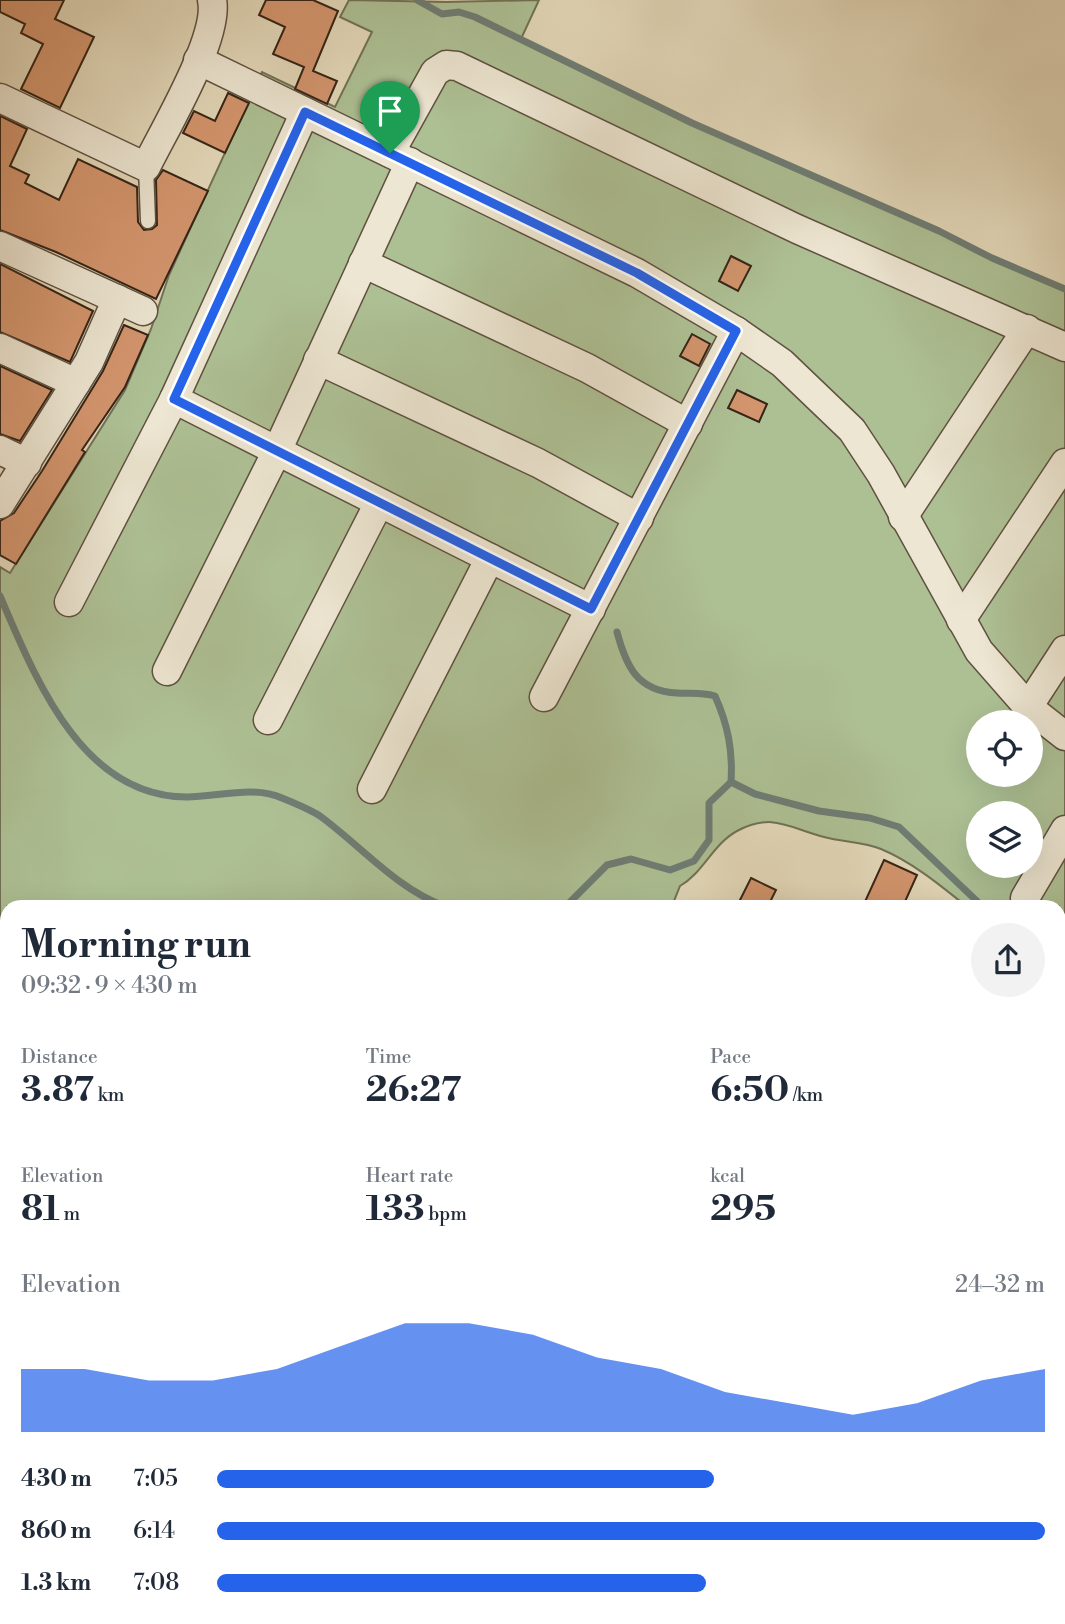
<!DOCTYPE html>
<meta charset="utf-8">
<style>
body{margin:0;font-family:"Libre Bodoni",serif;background:#f2f2f3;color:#1f2937;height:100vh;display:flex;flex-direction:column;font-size:26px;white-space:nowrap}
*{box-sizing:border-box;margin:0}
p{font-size:23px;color:#747a83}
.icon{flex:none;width:38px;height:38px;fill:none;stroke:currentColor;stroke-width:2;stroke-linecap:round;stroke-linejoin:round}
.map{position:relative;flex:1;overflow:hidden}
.side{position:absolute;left:0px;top:900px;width:1066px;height:724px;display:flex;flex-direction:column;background:#fff;border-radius:21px 21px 0 0;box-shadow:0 7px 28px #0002}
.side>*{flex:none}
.tools{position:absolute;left:966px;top:710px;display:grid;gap:14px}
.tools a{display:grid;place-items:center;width:77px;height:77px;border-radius:50%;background:#fff;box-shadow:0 7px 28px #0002;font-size:35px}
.pin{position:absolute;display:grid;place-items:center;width:60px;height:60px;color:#fff;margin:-72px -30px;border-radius:50% 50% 50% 0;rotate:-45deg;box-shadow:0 0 7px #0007}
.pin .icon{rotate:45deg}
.round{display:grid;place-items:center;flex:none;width:74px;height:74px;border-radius:37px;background:#f2f2f3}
.summary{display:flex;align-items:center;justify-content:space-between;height:119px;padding:0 21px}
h1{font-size:38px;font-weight:700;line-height:52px}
.figures{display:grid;grid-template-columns:repeat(3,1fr);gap:10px;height:119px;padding:7px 21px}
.figures div{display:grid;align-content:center}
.figures b{font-size:35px;font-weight:700}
.figures small{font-size:19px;font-weight:400}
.figures p{font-size:19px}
.chart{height:196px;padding:14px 21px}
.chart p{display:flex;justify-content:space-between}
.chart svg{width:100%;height:126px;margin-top:7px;fill:#2563eb;opacity:.7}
ul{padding:0 21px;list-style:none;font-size:23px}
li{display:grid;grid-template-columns:112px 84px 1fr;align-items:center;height:52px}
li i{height:18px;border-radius:9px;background:#2563eb}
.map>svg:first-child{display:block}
.green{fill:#adc094;stroke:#717256;stroke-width:2;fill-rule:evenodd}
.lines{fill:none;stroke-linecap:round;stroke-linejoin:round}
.stream{stroke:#6f7d74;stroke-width:7}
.building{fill:#d3956d;stroke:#352417;stroke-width:2}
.lane-casing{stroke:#605140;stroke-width:17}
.street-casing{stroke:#605140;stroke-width:31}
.secondary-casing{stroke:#352417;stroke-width:41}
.lane{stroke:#ede6d2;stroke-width:14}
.street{stroke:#ede6d2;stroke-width:28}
.secondary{stroke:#ede6d2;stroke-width:38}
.route-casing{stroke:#fff;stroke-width:14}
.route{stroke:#2563eb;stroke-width:9}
</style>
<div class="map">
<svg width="1065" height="1624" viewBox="0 0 1065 1624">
<rect width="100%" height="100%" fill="#e3d8b9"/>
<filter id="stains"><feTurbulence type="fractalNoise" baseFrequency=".00286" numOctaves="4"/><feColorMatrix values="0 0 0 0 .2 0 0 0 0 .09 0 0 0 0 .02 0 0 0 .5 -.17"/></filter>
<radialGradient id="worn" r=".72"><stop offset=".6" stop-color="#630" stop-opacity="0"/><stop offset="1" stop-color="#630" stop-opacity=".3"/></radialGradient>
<g class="green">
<path d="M 349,0 L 446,2 L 539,0 L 520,41 C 593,78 667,111 742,143 C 850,190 956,242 1065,289 L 1065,1610 L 1059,1605 L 1059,906 L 966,906 C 940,885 912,862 881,849 C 864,842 842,842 824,837 C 789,828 773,812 737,831 C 713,844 703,873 680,886 L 672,906 L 7,906 L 7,1368 L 0,1366 L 0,567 L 10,573 L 125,390 L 151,329 L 169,275 L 262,72 L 335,107 L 372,32 L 340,17 ZM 978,723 L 1031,723 L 1031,775 L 978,775 ZM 978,814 L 1031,814 L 1031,866 L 978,866 Z"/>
<path d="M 0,1429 L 7,1433 L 7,1617 L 103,1617 L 117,1624 L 0,1624 Z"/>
<path d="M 221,1617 L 319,1617 L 329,1624 L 217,1624 Z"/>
<path d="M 358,1617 L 959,1617 L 968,1624 L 369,1624 Z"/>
</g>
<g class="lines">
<g class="stream">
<path d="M 417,0 L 442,14 L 459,12 L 475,17 L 692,123 L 939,231 L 992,258 L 1065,289"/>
<path d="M 0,596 C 35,677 81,797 187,797 C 217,797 253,785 282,798 C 294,803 309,809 320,816 C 361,846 396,888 444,906"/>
<path d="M 617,632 C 626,666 637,691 677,693 C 691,694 701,692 715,696 C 728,725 733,751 731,782"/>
<path d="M 566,906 L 607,865 L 631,859 L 670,870 L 694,861 L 709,840 L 709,803 L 731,782 L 755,794 L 819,811 L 870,818 L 899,827 L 982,906"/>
<path d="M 1059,1052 L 1065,1058"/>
<path d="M 1065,1107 L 1065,1111"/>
<path d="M 1059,1265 L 1065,1255"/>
<path d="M 1059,1331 L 1065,1344"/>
<path d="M 0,1448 L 7,1451"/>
<path d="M 374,1617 L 384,1624"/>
<path d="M 958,1617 L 967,1624"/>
</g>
</g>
<g class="building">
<path d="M 0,0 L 64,0 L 55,19 L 94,37 L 60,108 L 21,89 L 43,44 L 21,33 L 25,24 L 0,12 Z"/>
<path d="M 266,0 L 313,0 L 338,11 L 313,71 L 337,81 L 327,104 L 295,89 L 304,67 L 273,54 L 285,27 L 259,15 Z"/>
<path d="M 228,93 L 249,103 L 225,153 L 183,133 L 194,111 L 215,121 Z"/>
<path d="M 0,116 L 27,129 L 10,166 L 29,175 L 25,183 L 59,200 L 78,159 L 137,187 L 138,222 L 144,230 L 152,229 L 157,225 L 156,180 L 163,170 L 208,191 L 156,299 L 56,252 L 0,230 Z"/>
<path d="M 731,256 L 751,266 L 738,291 L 719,281 Z"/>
<path d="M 0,264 L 93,311 L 70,362 L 0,332 Z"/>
<path d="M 124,325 L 148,335 L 125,387 L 82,450 L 85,452 L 16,564 L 0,555 L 0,521 L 14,513 L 42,471 L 103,371 Z"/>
<path d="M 692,334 L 710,344 L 699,366 L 680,356 Z"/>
<path d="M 0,366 L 52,390 L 20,441 L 0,434 Z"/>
<path d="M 737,390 L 767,404 L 759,422 L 728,408 Z"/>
<path d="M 884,860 L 917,875 L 903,906 L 863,906 Z"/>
<path d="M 751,878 L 776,890 L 768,906 L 737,906 Z"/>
</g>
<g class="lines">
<g class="lane-casing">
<path id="lane" d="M 146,167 L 148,221"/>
</g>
<g class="street-casing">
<g id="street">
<path d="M 198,60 L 637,273 L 736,331 L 782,363 L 852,430 L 881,474 L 979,651 L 1028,707 L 1065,736"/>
<path d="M 0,98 L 146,167 C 164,130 220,37 212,0"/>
<path d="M 390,153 L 435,72 L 446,65 L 457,66 L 797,229 L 1065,347"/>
<path d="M 0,246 L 143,311"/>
<path d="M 363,263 L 587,368 L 688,424"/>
<path d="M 0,348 L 76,383"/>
<path d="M 318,360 L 538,463 L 639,518"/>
<path d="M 174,399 L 591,609"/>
<path d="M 0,450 L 27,463"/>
<path d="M 0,504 L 89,362 L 117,299"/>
<path d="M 903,517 L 1027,329"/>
<path d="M 69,602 L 174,399 L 305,112"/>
<path d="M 961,620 L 1065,463"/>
<path d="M 167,671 L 277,451 L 410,162"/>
<path d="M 544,697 L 736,331"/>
<path d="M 1028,707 L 1065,650"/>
<path d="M 268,720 L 379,503"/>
<path d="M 372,789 L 490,558"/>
<path d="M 1025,898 L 1065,830"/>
</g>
</g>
<g class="secondary-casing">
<g id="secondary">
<path d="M 0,1402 L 7,1407"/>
<path d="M 335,1617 L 346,1624"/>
<path d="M 1016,1617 L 1025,1624"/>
</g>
</g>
<use href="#lane" class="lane"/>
<use href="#street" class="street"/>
<use href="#secondary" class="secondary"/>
</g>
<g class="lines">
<g class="route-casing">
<path id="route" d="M 305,112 L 637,273 L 736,331 L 591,609 L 174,399 Z"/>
</g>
<use href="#route" class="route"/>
</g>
<rect width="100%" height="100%" filter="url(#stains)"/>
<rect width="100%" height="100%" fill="url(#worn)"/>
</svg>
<div class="tools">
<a><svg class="icon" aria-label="locate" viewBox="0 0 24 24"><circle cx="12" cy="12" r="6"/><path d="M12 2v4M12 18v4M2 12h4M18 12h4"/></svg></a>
<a><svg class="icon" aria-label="layers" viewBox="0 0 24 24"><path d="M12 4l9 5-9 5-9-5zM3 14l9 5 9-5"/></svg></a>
</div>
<div class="pin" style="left:390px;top:153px;background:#1e9e55"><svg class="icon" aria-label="arrive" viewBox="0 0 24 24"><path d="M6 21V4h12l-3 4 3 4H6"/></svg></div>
<section class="side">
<div class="summary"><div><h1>Morning run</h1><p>09:32 · 9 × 430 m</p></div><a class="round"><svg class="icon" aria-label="share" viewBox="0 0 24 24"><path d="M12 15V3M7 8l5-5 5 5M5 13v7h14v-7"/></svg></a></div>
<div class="figures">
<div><p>Distance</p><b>3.87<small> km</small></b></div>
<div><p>Time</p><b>26:27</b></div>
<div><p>Pace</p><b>6:50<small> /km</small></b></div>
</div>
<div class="figures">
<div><p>Elevation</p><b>81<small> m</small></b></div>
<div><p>Heart rate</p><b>133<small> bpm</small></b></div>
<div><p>kcal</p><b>295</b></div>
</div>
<div class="chart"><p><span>Elevation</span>24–32 m</p>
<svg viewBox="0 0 160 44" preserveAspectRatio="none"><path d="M0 44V22L10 22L20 26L30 26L40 22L50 14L60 6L70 6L80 10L90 18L100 22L110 30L120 34L130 38L140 34L150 26L160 22V44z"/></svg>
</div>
<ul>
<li><b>430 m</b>7:05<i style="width:60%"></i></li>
<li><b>860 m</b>6:14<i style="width:100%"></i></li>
<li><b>1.3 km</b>7:08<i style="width:59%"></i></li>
</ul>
</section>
</div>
